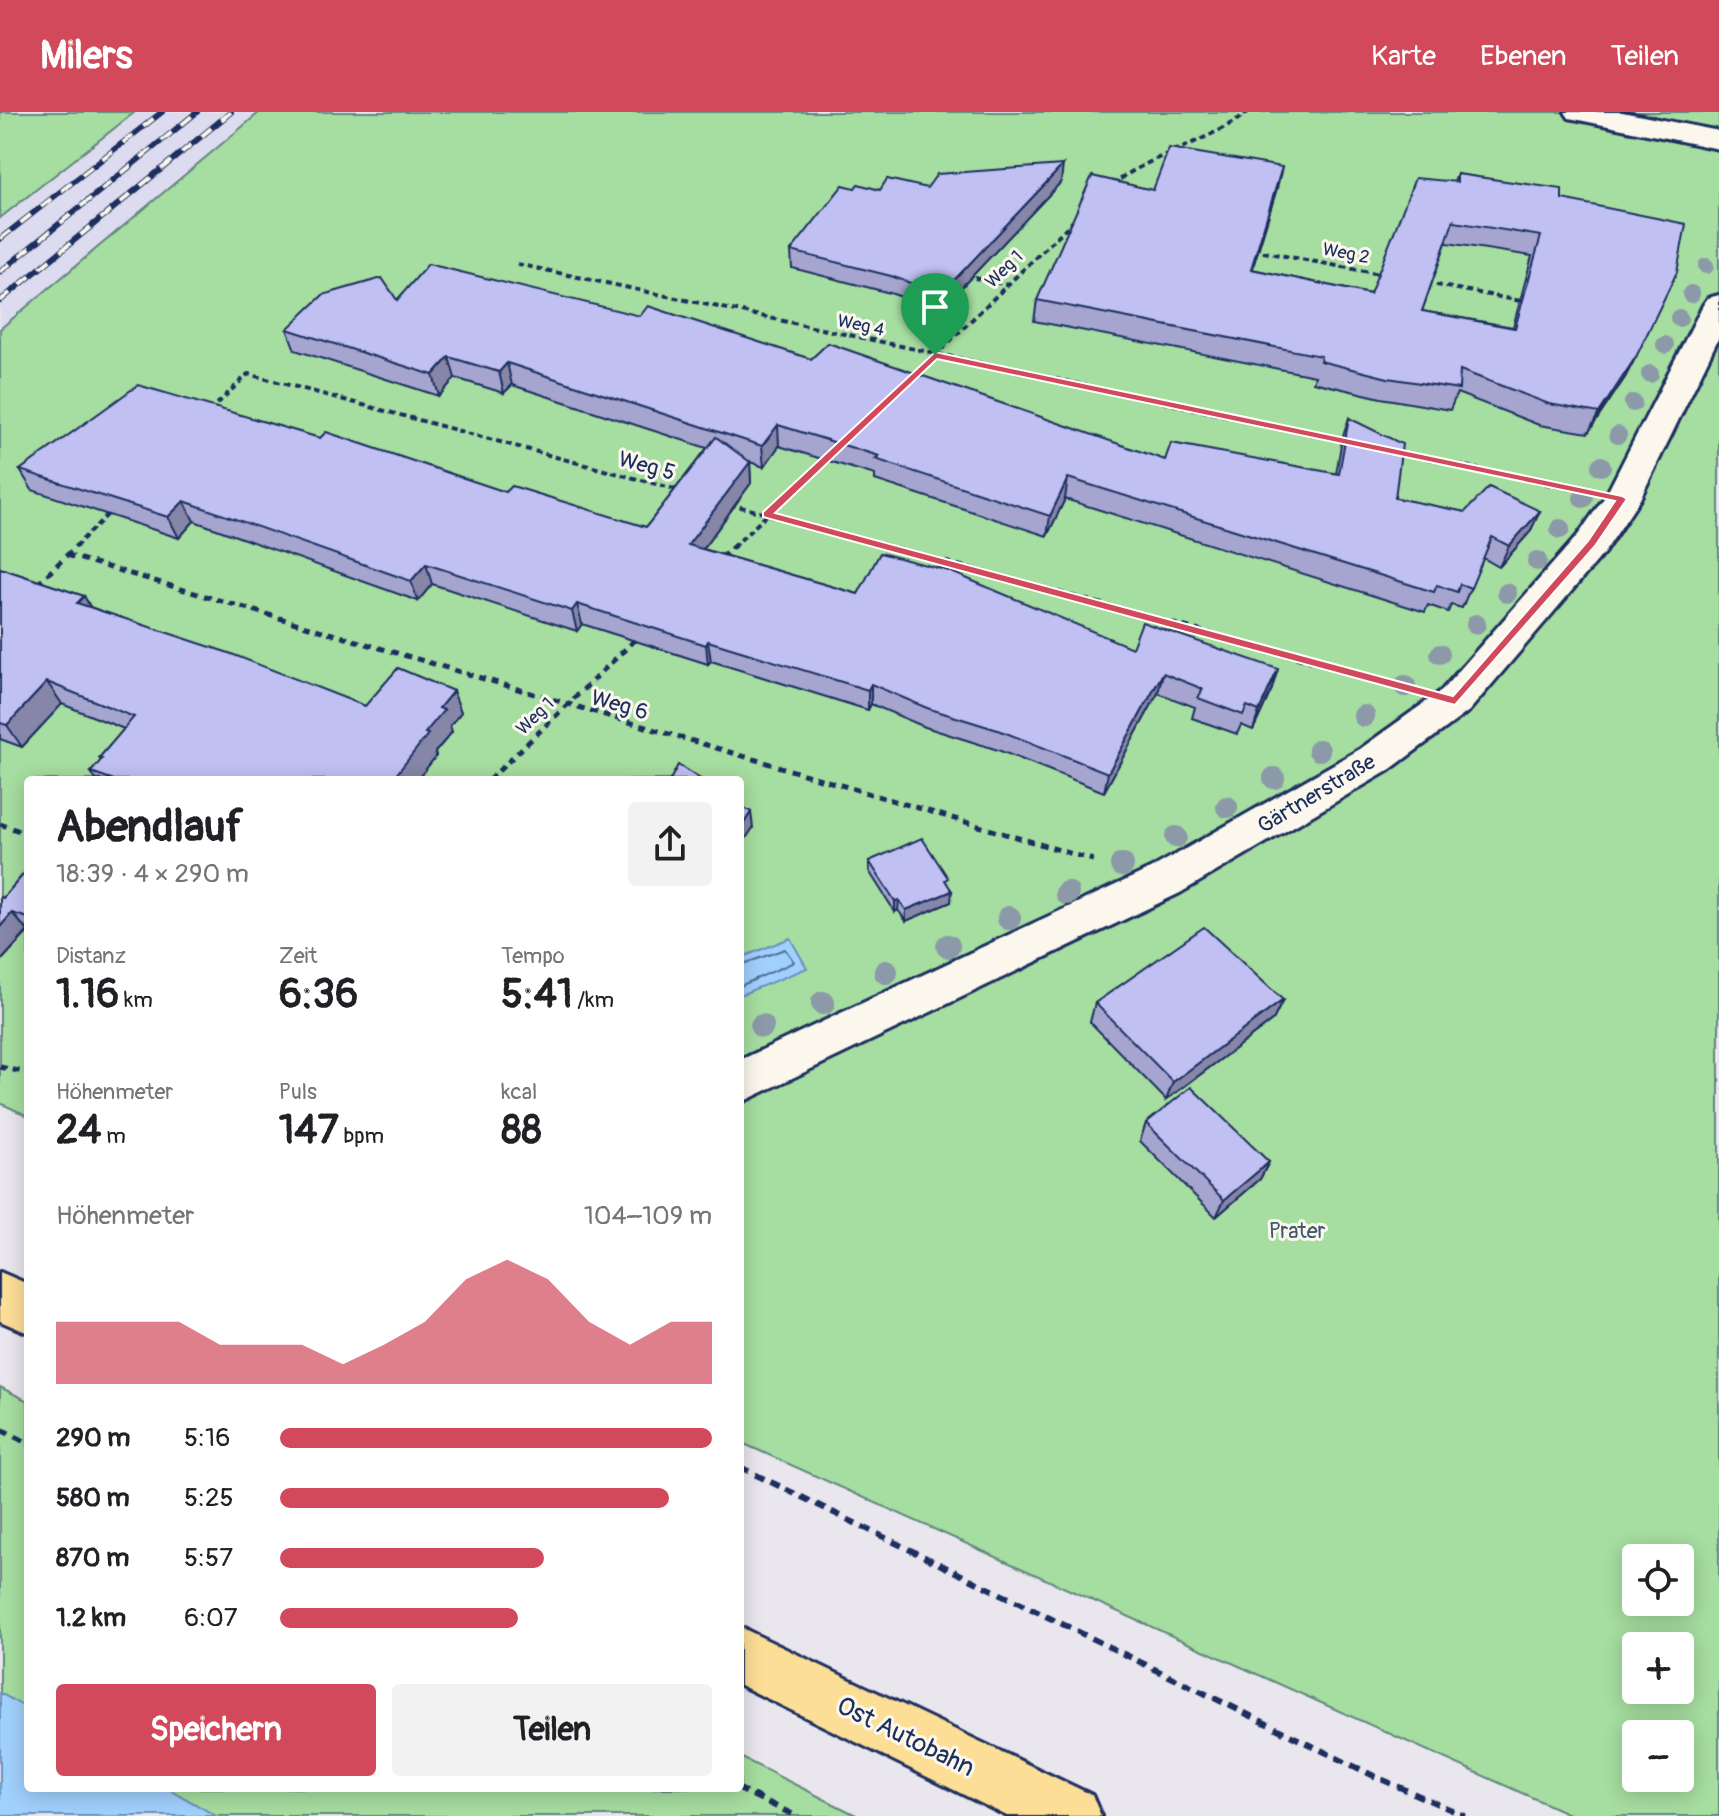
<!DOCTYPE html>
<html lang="de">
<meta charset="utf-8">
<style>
body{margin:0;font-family:Pangolin,sans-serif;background:#f2f2f2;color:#202124;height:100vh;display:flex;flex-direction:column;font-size:30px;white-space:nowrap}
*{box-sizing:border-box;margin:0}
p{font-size:26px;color:#757577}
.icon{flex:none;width:44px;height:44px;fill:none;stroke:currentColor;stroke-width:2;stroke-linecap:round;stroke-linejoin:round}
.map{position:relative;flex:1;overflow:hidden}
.sheet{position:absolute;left:24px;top:664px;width:720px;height:1016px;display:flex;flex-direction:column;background:#fff;border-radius:8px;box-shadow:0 4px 20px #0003}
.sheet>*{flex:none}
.fabs{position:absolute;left:1622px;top:1432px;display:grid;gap:16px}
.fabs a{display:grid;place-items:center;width:72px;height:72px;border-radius:8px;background:#fff;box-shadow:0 4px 20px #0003;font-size:40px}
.pin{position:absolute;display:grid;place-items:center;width:68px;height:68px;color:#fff;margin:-82px -34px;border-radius:50% 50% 50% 0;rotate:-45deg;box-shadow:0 0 8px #0007}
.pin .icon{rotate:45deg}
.round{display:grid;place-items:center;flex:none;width:84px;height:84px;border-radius:8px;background:#f2f2f2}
.overview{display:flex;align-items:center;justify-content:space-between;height:136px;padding:0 32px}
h1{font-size:44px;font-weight:800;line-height:60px}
.metrics{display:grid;grid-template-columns:repeat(3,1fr);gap:12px;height:136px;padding:8px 32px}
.metrics div{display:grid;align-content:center}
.metrics b{font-size:40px;font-weight:800}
.metrics small{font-size:22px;font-weight:400}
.metrics p{font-size:22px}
.chart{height:224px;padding:16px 32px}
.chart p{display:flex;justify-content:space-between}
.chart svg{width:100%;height:144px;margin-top:8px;fill:#d1495b;opacity:.7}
.cta{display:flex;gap:16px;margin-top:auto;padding:16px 32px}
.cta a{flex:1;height:92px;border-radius:8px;background:#d1495b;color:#fff;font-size:32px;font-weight:800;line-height:92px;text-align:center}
.cta a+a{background:#f2f2f2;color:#202124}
ul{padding:0 32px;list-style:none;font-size:26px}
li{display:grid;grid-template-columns:128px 96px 1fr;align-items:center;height:60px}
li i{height:20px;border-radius:10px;background:#d1495b}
header{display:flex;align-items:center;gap:48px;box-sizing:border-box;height:112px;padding:0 40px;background:#d1495b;color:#fff}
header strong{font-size:38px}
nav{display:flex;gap:44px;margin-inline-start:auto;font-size:28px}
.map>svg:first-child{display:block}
.built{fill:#dddbef}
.green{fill:#a6dda0;stroke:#60867f;stroke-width:2;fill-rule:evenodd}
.water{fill:#a0d0fc;stroke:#6b90bd;stroke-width:2}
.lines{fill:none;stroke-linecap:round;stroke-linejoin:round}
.shore{stroke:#506f9d;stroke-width:2}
.street-casing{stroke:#1b2f5e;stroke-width:6}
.highway-casing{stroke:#1b2f5e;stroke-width:6}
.path-far2{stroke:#1b2f5e;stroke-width:4;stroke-dasharray:6 4;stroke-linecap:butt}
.path-far1{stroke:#1b2f5e;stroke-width:5;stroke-dasharray:7 6;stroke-linecap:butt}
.path{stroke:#1b2f5e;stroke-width:6;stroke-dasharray:10 7;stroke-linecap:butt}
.street{fill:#fbf7ec;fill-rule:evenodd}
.highway{fill:#fcde96;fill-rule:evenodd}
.rail-casing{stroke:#1b2f5e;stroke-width:6}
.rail{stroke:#fbf7ec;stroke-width:4;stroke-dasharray:13;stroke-linecap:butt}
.tree{fill:#8b99a8}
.wall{fill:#a5a5d0;stroke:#1b2f5e;stroke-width:2;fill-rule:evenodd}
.shaded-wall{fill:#8686a9;stroke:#1b2f5e;stroke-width:2}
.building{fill:#c0c0f2;stroke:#1b2f5e;stroke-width:2;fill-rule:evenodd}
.route{fill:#d1495b;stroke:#fff;stroke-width:2;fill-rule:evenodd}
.labels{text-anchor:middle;stroke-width:6;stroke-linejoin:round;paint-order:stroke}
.far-street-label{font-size:18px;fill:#1b2f5e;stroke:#fbf7ec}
.street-label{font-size:22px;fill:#1b2f5e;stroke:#fbf7ec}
.park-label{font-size:22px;fill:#3e5a6e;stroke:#fbf7ec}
.near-street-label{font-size:26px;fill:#1b2f5e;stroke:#fbf7ec}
</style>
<header>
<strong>Milers</strong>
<nav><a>Karte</a><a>Ebenen</a><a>Teilen</a></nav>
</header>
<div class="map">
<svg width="1719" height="1704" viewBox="0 0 1719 1704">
<rect width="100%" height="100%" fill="#e9e6ee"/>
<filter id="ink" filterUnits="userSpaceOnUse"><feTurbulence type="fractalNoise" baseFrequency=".0125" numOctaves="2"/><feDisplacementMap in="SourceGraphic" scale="16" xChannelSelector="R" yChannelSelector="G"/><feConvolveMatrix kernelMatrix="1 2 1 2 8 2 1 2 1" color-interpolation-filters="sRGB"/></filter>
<g filter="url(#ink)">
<path class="built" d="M 135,0 L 260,0 L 0,217 L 0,106 Z"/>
<g class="green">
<path d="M 0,0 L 135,0 L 0,106 Z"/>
<path d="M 260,0 L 1719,0 L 1719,1704 L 1573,1704 L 740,1330 L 740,668 L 28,668 L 28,1004 L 0,991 L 0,217 ZM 1636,1446 L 1680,1446 L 1680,1490 L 1636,1490 ZM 1636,1534 L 1680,1534 L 1680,1578 L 1636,1578 ZM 1636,1622 L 1680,1622 L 1680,1666 L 1636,1666 Z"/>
<path d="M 0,1275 L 28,1289 L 28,1597 L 0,1581 Z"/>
<path d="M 740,1645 L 858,1704 L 216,1704 L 167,1676 L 740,1676 Z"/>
</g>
<g class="water">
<path d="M 790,826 L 807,856 L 740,883 L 740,846 Z"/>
<path d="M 0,1581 L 28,1597 L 28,1676 L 167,1676 L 216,1704 L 0,1704 Z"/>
</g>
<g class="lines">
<path class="shore" d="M 740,853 L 785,837 L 794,850 L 740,874"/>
<g class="street-casing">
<g id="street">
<path d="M 1565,0 L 1622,0 L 1719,19 L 1719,37 L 1579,8 L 1569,6 Z"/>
<path d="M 1719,183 L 1719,225 L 1640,387 L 1604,441 L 1469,599 L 1388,659 L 1180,781 L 740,991 L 740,948 L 1150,757 L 1360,637 L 1441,579 L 1578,423 L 1606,383 L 1703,193 L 1708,186 Z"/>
</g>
</g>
<g class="highway-casing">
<g id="highway">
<path d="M 0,1160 L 28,1172 L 28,1221 L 0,1209 Z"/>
<path d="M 740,1515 L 1092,1683 L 1101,1704 L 1007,1704 L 740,1573 Z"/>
</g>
</g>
<g class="path-far2">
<path d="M 1112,73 C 1153,41 1206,32 1248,0"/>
<path d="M 1253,138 L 1385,163"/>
<path d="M 517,152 L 1345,329"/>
<path d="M 965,164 L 1008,173"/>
<path d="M 1426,171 L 1526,190"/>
<path d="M 913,265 L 1072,110"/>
<path d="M 210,299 L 248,262 L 682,379"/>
<path d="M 1398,340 L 1572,377"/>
<path d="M 730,392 L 889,435"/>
<path d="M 75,435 L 110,400"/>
<path d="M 733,435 L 830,343"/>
</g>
<g class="path-far1">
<path d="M 882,433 L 1396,572"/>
<path d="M 67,443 L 1093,748"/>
<path d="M 721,446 L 735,433"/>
<path d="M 38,472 L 77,433"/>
<path d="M 489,668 L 638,525"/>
<path d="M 0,712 L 28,722"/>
<path d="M 0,955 L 28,961"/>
</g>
<g class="path">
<path d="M 0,1317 L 28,1331"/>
<path d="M 740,1355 L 1372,1663 L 1465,1704"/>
<path d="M 737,1676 L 796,1704"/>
</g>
<use href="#street" class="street"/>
<use href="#highway" class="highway"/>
<g class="rail-casing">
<g id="rail">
<path d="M 0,127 L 162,0"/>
<path d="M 0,160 L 197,0"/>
<path d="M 0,189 L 231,0"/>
</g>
</g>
<use href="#rail" class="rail"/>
</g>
<g class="tree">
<circle cx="1706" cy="154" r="8"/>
<circle cx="1691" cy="182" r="9"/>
<circle cx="1679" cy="206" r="9"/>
<circle cx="1665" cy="233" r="9"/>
<circle cx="1650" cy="262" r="9"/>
<circle cx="1633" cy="291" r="9"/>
<circle cx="1618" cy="323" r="9"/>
<circle cx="1601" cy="354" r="10"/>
<circle cx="1583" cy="386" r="10"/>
<circle cx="1560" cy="417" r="10"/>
<circle cx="1537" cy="449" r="10"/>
<circle cx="1507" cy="481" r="10"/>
<circle cx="1476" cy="512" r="10"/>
<circle cx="1440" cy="542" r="10"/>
<circle cx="1405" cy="574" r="11"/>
<circle cx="1364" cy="604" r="11"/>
<circle cx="1319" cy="638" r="11"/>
<circle cx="1274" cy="666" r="11"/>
<circle cx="1227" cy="695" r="11"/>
<circle cx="1176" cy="725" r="11"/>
<circle cx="1122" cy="753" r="12"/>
<circle cx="1067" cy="781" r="12"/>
<circle cx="1009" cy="806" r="12"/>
<circle cx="948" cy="834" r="12"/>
<circle cx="886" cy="860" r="12"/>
<circle cx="823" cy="891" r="12"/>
<circle cx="762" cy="914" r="12"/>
</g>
<g class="wall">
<path d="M 1457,62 L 1562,87 L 1626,264 L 1588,321 L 1539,313 L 1457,281 L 1450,298 L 1381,286 L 1313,270 L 1315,264 L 1034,209 L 1037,188 L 1153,78 L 1277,76 L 1252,157 L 1370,182 L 1454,70 ZM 1447,128 L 1447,131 L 1532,144 L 1513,215 L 1422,199 Z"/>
<path d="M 1061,70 L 940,198 L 890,181 L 792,156 L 791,139 L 855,76 L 880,78 L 927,76 Z"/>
<path d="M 397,188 L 811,247 L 1165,348 L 1336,362 L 1342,327 L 1349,306 L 1395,386 L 1465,400 L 1540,399 L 1530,420 L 1499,455 L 1483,446 L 1462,496 L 1451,493 L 1448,500 L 1428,493 L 1425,500 L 1065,387 L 1047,424 L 875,368 L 875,363 L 779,334 L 764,355 L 750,350 L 751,371 L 703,437 L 858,482 L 1132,536 L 1272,577 L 1253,618 L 1241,613 L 1237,622 L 1192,606 L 1195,595 L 1158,581 L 1104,680 L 998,638 L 925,615 L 871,592 L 868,598 L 711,549 L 708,552 L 582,512 L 577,519 L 432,472 L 418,489 L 194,409 L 179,426 L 32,378 L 20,358 L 506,380 L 646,415 L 707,336 L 512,273 L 504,281 L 455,266 L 439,284 L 295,238 L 287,217 Z"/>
<path d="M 0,456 L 84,484 L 90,495 L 365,594 L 453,579 L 461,600 L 450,614 L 452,620 L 435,640 L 436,644 L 417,668 L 96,668 L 91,660 L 101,649 L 99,646 L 124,617 L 62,592 L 22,635 L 0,627 Z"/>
<path d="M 869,749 L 947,771 L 951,790 L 906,809 L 898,798 L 895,800 L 869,759 Z"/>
<path d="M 28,757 L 28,820 L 0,850 L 3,786 Z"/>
<path d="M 1283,888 L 1273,908 L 1166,988 L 1090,910 L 1095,891 Z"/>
<path d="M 1146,1011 L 1269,1050 L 1260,1067 L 1216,1105 L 1140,1029 Z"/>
</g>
<g class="shaded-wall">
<path d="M 1063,53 L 1061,70 L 940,198 L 941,182 Z"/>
<path d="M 1282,55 L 1277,76 L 1246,178 L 1251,157 Z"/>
<path d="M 1637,243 L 1626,264 L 1588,321 L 1599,301 Z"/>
<path d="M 449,245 L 455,266 L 439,284 L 433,263 Z"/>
<path d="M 507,251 L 512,273 L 504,281 L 499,260 Z"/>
<path d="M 778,313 L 779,334 L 764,355 L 762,334 Z"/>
<path d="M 750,350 L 751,371 L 691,453 L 688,433 Z"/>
<path d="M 1068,366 L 1065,387 L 1047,424 L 1050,404 Z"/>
<path d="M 184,389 L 194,409 L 179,426 L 168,405 Z"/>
<path d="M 1540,399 L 1530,420 L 1499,455 L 1509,434 Z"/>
<path d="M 426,452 L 432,472 L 418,489 L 411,469 Z"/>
<path d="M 84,484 L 97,507 L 77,491 Z"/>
<path d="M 577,492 L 582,512 L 577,519 L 572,499 Z"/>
<path d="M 708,529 L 711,549 L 708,552 L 706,533 Z"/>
<path d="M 1278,557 L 1272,577 L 1253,618 L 1259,599 Z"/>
<path d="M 1163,561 L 1158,581 L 1104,680 L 1108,661 Z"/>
<path d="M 47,570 L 62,592 L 22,635 L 7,613 Z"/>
<path d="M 871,572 L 871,592 L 868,598 L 868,578 Z"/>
<path d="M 453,579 L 461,600 L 450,614 L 452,620 L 435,640 L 436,644 L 417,668 L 392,668 L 425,621 L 439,596 Z"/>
<path d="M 751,700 L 753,716 L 740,735 L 740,717 Z"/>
<path d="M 952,779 L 951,790 L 906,809 L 906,798 Z"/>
<path d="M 899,788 L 898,798 L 895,800 L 895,789 Z"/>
<path d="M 12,801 L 28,819 L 0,850 L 0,815 Z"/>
<path d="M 1283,888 L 1273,908 L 1166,988 L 1173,970 Z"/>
<path d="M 1269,1050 L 1260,1067 L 1216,1105 L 1224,1088 Z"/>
</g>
<g class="building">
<path d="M 1169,36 L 1282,55 L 1251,157 L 1370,182 L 1415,66 L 1457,70 L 1457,62 L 1562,77 L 1562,87 L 1686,112 L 1677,160 L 1637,243 L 1599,301 L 1549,292 L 1460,258 L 1459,277 L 1388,266 L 1320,249 L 1321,244 L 1037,188 L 1092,64 L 1153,78 ZM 1454,107 L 1454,110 L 1541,124 L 1515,216 L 1422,199 Z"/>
<path d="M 1063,53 L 941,182 L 891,164 L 791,139 L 843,73 L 855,76 L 858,72 L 880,78 L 887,67 L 927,76 L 937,62 Z"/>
<path d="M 428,152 L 640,204 L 648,194 L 811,247 L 828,231 L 1165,348 L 1171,331 L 1339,362 L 1349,306 L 1402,332 L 1395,386 L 1465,400 L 1489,375 L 1540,399 L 1509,434 L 1492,425 L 1471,476 L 1460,472 L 1457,480 L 1437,473 L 1434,480 L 1068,366 L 1050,404 L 875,347 L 879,344 L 778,313 L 762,334 L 507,251 L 499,260 L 449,245 L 433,263 L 287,217 L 323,183 L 382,166 L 397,188 Z"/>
<path d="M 138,273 L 320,326 L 326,320 L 506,380 L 512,374 L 646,415 L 716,325 L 750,350 L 688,433 L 858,482 L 880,441 L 949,459 L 1132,536 L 1142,510 L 1278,557 L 1259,599 L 1247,594 L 1243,603 L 1198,586 L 1203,577 L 1163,561 L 1108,661 L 1001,619 L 927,596 L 871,572 L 868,578 L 708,529 L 706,533 L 577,492 L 572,499 L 426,452 L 411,469 L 184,389 L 168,405 L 20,358 Z"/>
<path d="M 0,456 L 84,484 L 77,491 L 229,541 L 365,594 L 398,556 L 453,579 L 439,596 L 444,598 L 425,621 L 428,622 L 392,668 L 114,668 L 91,660 L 102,647 L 99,646 L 134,605 L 47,570 L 7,613 L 0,611 Z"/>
<path d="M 678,653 L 702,668 L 670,668 Z"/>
<path d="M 740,693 L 751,700 L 740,717 Z"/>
<path d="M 922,726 L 948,766 L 945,768 L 952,779 L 906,798 L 899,788 L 895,789 L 869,749 Z"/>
<path d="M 28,757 L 28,806 L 12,801 L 0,815 L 0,785 L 3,786 Z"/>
<path d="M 1204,815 L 1283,888 L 1173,970 L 1095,891 Z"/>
<path d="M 1191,975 L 1269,1050 L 1224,1088 L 1146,1011 Z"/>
</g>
</g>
<path class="route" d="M 935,240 L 1622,384 L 1627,387 L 1595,434 L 1455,593 L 763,405 L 763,400 ZM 937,247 L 1615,389 L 1588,429 L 1453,584 L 775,401 Z"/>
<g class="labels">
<g class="far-street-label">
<text transform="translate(1346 141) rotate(11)" y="6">Weg 2</text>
<text transform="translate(1004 157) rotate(-44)" y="6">Weg 1</text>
<text transform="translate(861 213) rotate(12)" y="6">Weg 4</text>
<text transform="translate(535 604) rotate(-44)" y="6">Weg 1</text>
</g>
<g class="street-label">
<text transform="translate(647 353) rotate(15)" y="8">Weg 5</text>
<text transform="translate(620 592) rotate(16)" y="8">Weg 6</text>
<text transform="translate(1316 681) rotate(-31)" y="8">Gärtnerstraße</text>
</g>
<g class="park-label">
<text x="1297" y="1126">Prater</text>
</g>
<g class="near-street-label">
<text transform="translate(906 1624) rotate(26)" y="9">Ost Autobahn</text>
</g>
</g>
</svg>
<div class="fabs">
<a><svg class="icon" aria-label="locate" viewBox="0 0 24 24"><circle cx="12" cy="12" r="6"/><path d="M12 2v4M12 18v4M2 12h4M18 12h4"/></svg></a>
<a>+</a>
<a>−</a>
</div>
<div class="pin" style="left:935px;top:243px;background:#1e9e55"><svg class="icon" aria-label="arrive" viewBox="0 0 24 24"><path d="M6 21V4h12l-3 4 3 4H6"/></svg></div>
<section class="sheet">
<div class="overview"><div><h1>Abendlauf</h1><p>18:39 · 4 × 290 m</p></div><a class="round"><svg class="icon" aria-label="share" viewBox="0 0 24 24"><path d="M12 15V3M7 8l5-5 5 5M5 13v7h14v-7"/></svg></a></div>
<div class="metrics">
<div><p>Distanz</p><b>1.16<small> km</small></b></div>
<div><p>Zeit</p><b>6:36</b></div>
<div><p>Tempo</p><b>5:41<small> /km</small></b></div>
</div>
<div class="metrics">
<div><p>Höhenmeter</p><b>24<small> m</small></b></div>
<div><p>Puls</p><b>147<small> bpm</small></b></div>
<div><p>kcal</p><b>88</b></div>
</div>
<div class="chart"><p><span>Höhenmeter</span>104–109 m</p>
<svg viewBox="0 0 160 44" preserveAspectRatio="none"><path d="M0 44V25L10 25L20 25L30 25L40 32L50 32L60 32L70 38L80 32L90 25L100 12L110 6L120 12L130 25L140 32L150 25L160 25V44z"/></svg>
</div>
<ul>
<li><b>290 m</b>5:16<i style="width:100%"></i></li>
<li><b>580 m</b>5:25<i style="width:90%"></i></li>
<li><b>870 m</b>5:57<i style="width:61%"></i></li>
<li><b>1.2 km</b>6:07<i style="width:55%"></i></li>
</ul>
<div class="cta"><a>Speichern</a><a>Teilen</a></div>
</section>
</div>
